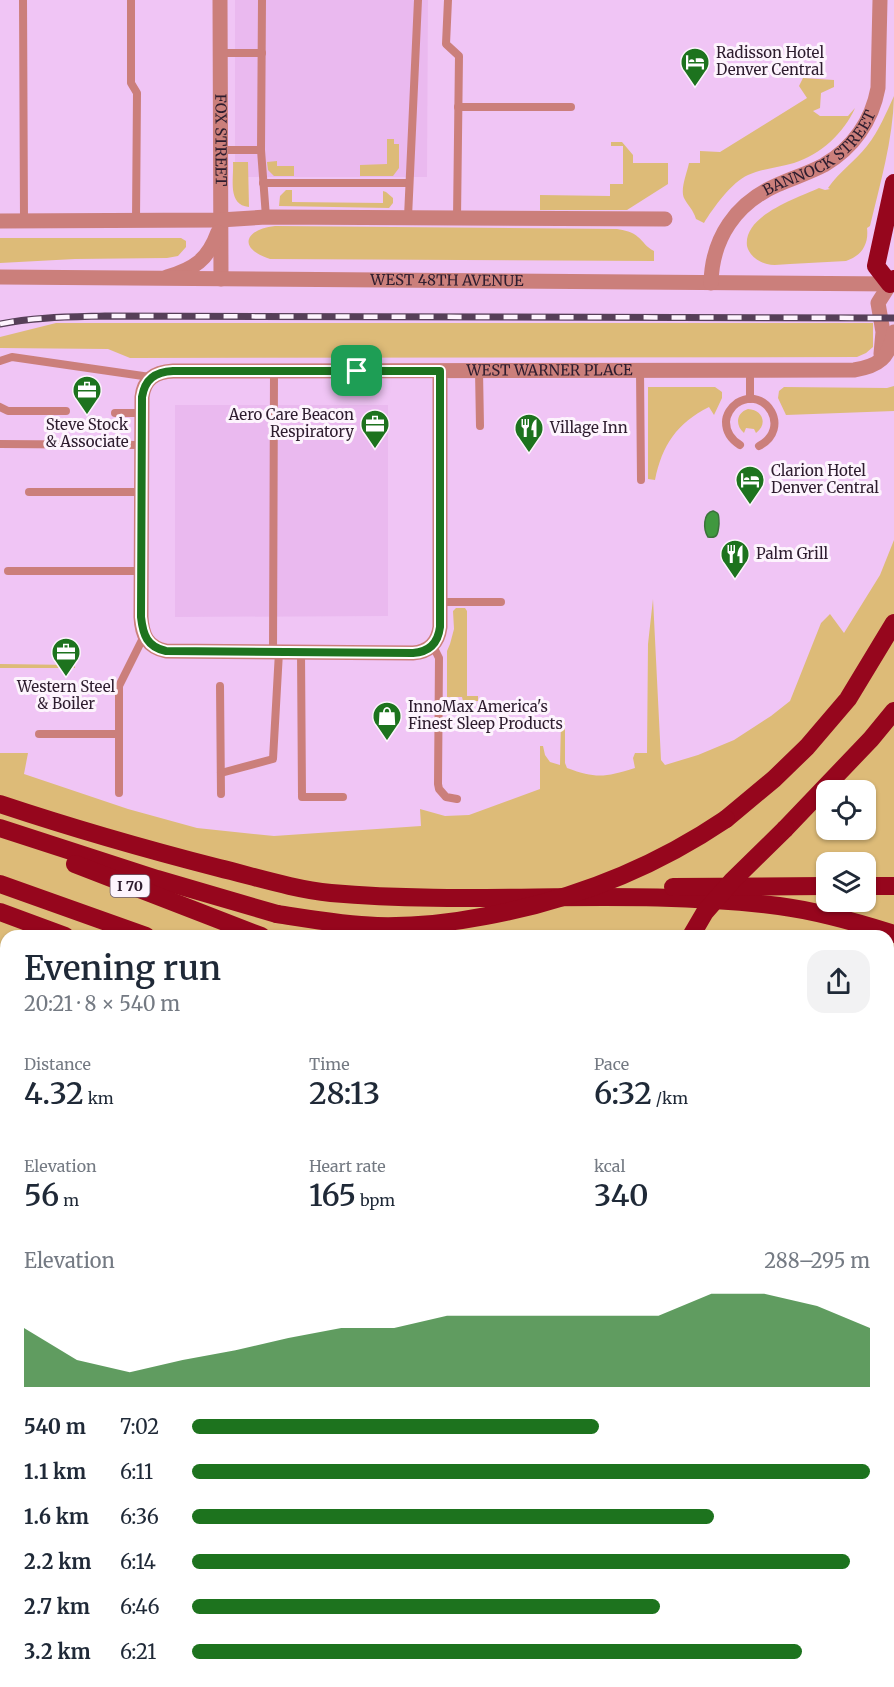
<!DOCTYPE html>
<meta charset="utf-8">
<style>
body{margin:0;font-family:Merriweather,serif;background:#f2f2f3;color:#1f2937;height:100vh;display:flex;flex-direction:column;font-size:22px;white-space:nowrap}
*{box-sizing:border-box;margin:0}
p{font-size:20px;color:#747a83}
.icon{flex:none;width:33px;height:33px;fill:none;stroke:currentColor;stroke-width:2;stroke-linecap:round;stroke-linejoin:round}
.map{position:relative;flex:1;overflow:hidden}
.side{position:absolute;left:0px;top:930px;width:894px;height:758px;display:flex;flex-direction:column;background:#fff;border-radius:18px 18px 0 0;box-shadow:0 2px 4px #0004}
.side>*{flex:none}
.buttons{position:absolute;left:816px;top:780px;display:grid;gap:12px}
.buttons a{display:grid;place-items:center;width:60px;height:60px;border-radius:12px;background:#fff;box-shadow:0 2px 4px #0004;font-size:30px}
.pin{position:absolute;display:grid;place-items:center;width:51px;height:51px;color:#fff;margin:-26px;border-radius:12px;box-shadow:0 3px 9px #0006}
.round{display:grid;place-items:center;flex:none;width:63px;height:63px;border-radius:18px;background:#f2f2f3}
.head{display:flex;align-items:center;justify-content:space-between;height:102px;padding:0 24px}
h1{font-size:33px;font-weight:600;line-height:45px}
.stats{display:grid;grid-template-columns:repeat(3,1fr);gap:9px;height:102px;padding:6px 24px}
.stats div{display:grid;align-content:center}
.stats b{font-size:30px;font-weight:600}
.stats small{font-size:16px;font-weight:400}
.stats p{font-size:16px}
.chart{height:168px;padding:12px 24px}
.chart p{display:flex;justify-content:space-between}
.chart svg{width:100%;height:108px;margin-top:6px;fill:#1d731e;opacity:.7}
ul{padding:0 24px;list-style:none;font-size:20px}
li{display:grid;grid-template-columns:96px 72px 1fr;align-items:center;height:45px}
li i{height:15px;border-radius:8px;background:#1d731e}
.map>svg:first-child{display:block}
.built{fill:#eab9ef}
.green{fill:#ddbb78;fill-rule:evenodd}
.water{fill:#40983f;stroke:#3a733a;stroke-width:1.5}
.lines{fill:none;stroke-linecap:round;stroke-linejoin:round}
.service{stroke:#cb7f7b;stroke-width:8}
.minor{stroke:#cb7f7b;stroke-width:15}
.tertiary{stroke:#cb7f7b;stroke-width:15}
.motorway{stroke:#96061d;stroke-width:18}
.rail-casing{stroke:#563f58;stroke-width:7}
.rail{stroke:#fdf4fd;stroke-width:4.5;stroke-dasharray:14;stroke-linecap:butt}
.motorway-bridge{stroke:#96061d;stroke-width:18}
.route-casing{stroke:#fff;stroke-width:12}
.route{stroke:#1d731e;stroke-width:8}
.labels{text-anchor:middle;stroke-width:6;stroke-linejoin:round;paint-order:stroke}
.shield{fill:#fdf4fd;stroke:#6b5d6c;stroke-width:1.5}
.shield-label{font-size:14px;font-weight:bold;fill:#2d1c2e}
.poi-label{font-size:15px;fill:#2d1c2e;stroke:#fdf4fd;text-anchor:start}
.street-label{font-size:15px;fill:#2d1c2e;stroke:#fdf4fd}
</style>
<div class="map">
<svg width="894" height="1687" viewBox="0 0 894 1687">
<rect width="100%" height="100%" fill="#f0c5f5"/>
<g class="built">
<path d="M 235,0 L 428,0 L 427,177 L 235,177 Z"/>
<path d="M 175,405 L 388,405 L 388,616 L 175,617 Z"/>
</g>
<g class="green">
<path d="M 803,78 L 834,80 L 834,87 L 821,93 L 820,108 L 813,111 L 820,116 L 848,116 L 855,108 C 844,133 820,155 794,163 C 779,167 762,169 748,175 C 732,182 713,208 704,223 L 696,219 C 693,209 688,206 684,198 C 680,189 687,173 689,163 L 700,163 L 700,151 L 720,152 L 807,98 L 799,86 Z"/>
<path d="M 894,96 C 893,140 880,184 870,226 L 867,228 C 869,245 861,256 846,261 C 827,262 809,263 790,264 C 783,264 774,266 767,264 C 758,262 749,255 747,246 C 743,215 798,198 819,188 L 825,190 L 830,189 L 828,188 C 839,172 855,161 867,146 C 879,131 886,113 894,96 Z"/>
<path d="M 387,139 L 394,139 L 394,144 L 399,144 L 399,168 L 393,176 L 360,176 L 360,165 L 387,164 Z"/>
<path d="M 611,142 L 622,142 L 633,155 L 633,163 L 668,163 L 668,184 L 627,210 L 540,210 L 540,195 L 610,196 L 610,184 L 623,184 L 623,146 L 611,146 Z"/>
<path d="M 277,161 L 277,166 L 294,166 L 294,176 L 274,176 L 268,170 L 267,162 Z"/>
<path d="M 233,162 L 248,162 L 249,207 C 227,205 234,179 233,162 Z"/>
<path d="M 286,190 L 292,190 L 292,202 L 383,203 L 383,191 L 386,192 L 393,198 L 393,203 L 389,208 L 279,206 L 280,196 Z"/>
<path d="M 275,226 L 617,229 C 624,230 633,232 638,237 C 644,242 646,247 654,251 L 654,261 L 270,259 C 236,248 246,229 275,226 Z"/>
<path d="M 0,238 L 181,238 L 186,241 L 186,247 L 178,256 L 167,258 L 75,259 L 0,263 Z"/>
<path d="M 56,323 L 873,323 L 873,347 L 866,353 L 857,357 L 130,358 L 108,349 L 0,348 L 0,337 Z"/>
<path d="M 894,386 L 894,411 L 786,415 L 778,398 L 779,391 L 784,387 L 887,388 Z"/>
<path d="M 648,387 L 715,387 L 722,392 L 722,398 L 714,415 L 709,407 C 677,423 662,445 655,480 L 648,479 Z"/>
<path d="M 748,409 C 763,410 768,424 756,433 L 754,429 L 746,428 L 744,433 C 735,425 736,413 748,409 Z"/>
<path d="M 894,540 L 894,1687 L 826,1687 L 822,1682 L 888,1682 L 888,936 L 6,936 L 6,967 L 0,964 L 0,753 L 28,753 L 24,774 L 128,809 L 197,828 L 274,836 L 421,826 L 420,809 L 445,816 L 469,815 L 540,789 L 540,746 L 543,746 L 545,755 L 550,762 L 560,765 L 561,721 L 565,721 L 565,763 L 567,768 C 597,779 605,777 635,768 L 633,758 L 635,753 L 647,753 L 648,644 L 653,599 L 661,760 L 665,765 L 698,755 L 734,740 L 771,716 L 790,701 L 821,623 L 830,614 L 844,633 L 880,575 ZM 826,790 L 866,790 L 866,830 L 826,830 ZM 826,862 L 866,862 L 866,902 L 826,902 Z"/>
<path d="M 456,608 L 465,608 L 467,611 L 467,696 L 478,696 L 478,701 L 463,701 L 462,697 L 447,697 L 447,651 L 450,644 L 454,629 L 453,611 Z"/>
<path d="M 0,664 L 75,665 L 75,668 L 0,668 Z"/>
<path d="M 511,1682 L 562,1682 L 562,1687 L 545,1687 L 544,1684 L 521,1684 L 520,1687 L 511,1687 Z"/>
<rect x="605" y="1682" width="30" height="5"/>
</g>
<path class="water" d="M 713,511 C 715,512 717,512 718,514 C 719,516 719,522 719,524 C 718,533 718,539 708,537 C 703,529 703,513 713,511 Z"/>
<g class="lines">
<g class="service">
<path d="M 23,0 L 24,220"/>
<path d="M 131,0 L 131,83 L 137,93 L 136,220"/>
<path d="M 262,0 L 261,150 L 266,217"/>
<path d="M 448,0 L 446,44 L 459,56 L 457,218"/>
<path d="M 220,53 L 262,53"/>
<path d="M 458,107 L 571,107"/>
<path d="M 220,150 L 261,150"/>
<path d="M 263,183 L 409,183"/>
<path d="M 408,217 L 418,0"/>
<path d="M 0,361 L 12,357 L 150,377"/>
<path d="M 479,371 L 480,426"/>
<path d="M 640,371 L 641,480"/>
<path d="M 750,399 L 750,371"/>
<path d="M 0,407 L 8,411 L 66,411"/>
<path d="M 115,413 L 142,413"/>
<path d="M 0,444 L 141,445"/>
<path d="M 740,445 C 732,440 726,433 726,422 C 726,415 731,407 737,403 C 766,385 792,429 759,446"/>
<path d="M 29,492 L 141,492"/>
<path d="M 8,571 L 141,571"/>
<path d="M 440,602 L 501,602"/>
<path d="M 433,646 L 439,658 L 438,784 L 439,789 L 446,797 L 457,799"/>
<path d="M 273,652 L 274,371"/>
<path d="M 301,652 L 302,797 L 343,797"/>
<path d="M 220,686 L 221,794"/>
<path d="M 39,734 L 119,734"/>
<path d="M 221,773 L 273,759 L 279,652"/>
<path d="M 119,793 L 119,686 L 144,636"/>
<path d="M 421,1682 L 424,1687"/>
<path d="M 600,1682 L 601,1687"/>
<path d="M 780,1682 L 780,1687"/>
<path d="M 338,1687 L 343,1682"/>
</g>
<g class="minor">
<path id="s1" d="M 220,0 L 221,279"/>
<path d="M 0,221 L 220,220 L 266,217 L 665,219"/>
<path d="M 167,277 C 194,269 208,260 218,232"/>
<path d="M 881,354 L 883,332 L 878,303 L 890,284"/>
<path id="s2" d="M 440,371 L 440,627 C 438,643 429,652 413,653 L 166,651 C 147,647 142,635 141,617 L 142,397 C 144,379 155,372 173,371 L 854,370 C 879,366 889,358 894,332"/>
<path d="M 0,1469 L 6,1470"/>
<path d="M 496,1682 L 496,1687"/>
<path d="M 794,1682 L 797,1687"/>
<path d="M 68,1687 L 70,1682"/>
<path d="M 268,1687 L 273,1682"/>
<path d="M 694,1687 L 694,1682"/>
</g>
<g class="tertiary">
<path id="s3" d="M 0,277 L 894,284"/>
<path id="s4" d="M 711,283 C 712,238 736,203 777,185 C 793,178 809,173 824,165 C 853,148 872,121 878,88 L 880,0"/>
</g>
<g class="motorway">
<path d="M 894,183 L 876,266 L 890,284 L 894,279"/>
<path d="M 0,804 C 72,828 145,849 219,868 C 256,877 293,889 331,893 C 480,906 630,887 779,906 C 818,911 856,922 894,934"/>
<path d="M 726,819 L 774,779 L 807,747 L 848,699 L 894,623"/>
<path d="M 0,828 L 157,879 L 277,914"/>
<path d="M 785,829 L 871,739 L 894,711"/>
<path d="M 75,864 L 261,936"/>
<path d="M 0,884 L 146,936"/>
<path d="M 866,886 L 894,886"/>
<path d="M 673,887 L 826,886"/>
<path d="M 0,912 L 65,936"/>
<path d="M 888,1133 L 894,1127"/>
<path d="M 888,1184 L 894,1185"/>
<path d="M 888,1395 L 894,1396"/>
<path d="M 888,1422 L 894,1424"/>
<path d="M 888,1442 L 894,1442"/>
<path d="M 888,1659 L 894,1678"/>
<path d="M 860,1682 L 864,1687"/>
</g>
<g class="rail-casing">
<path id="rail" d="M 0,324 C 34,317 70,317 105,316 L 894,318"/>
</g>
<use href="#rail" class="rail"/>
<g class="motorway-bridge">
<path d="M 277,914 C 310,919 343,925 377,926 C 413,927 450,923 486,916 C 573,900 652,869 726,819"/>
<path d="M 691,936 L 705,912 L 732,881 L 785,829"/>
</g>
</g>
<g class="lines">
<g class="route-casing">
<path id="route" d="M 173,371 L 440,371 L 440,627 C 438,643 429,652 413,653 L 166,651 C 147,647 143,635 141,617 L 142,397 C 145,379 155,372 173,371 Z"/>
</g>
<use href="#route" class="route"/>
</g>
<defs>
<g id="hotel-pin" transform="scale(1.5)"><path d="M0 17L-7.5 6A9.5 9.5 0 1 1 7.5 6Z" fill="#1d731e" stroke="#fdf4fd"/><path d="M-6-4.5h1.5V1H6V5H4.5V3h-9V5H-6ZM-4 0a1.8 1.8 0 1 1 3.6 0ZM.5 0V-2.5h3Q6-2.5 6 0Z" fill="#fff"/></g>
<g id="office-pin" transform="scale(1.5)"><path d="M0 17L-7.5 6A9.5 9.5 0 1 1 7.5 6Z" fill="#1d731e" stroke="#fdf4fd"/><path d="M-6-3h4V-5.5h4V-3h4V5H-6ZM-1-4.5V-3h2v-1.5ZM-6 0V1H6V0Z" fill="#fff"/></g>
<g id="restaurant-pin" transform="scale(1.5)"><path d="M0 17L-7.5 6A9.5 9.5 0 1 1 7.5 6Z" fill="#1d731e" stroke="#fdf4fd"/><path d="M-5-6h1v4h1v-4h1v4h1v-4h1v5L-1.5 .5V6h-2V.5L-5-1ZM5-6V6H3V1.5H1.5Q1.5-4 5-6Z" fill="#fff"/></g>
<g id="shop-pin" transform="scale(1.5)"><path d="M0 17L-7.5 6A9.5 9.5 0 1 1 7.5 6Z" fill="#1d731e" stroke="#fdf4fd"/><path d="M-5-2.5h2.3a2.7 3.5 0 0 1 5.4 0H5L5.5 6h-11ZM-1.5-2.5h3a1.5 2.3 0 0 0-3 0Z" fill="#fff"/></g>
</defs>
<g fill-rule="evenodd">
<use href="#hotel-pin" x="695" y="62"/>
<use href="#office-pin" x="87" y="390"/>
<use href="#office-pin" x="375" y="424"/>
<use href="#restaurant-pin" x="529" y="428"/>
<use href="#hotel-pin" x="750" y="480"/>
<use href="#restaurant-pin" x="735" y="554"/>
<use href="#office-pin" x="66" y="652"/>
<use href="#shop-pin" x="387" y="716"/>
</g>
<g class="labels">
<rect class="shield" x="110.5" y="875" width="39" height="22" rx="4.5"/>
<g class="shield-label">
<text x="130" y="891">I 70</text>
</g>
<g class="poi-label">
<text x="716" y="58">Radisson Hotel<tspan x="716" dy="17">Denver Central</tspan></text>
<text x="354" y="420" text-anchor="end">Aero Care Beacon<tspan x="354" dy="17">Respiratory</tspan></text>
<text x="87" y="430" text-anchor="middle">Steve Stock<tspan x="87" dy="17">&amp; Associate</tspan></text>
<text x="550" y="433">Village Inn</text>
<text x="771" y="476">Clarion Hotel<tspan x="771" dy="17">Denver Central</tspan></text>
<text x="756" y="559">Palm Grill</text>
<text x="66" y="692" text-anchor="middle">Western Steel<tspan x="66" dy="17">&amp; Boiler</tspan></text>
<text x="408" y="712">InnoMax America's<tspan x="408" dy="17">Finest Sleep Products</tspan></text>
</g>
<g class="street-label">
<text dy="5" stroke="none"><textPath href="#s1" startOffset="140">FOX STREET</textPath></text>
<text dy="5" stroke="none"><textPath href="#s4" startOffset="180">BANNOCK STREET</textPath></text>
<text dy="5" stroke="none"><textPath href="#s3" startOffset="447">WEST 48TH AVENUE</textPath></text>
<text dy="5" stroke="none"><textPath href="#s2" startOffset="1232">WEST WARNER PLACE</textPath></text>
</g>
</g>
</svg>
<div class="buttons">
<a><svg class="icon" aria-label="locate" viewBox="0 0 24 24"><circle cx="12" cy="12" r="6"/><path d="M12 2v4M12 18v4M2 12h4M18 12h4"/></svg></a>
<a><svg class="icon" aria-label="layers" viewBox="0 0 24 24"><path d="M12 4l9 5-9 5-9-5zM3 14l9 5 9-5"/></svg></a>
</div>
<div class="pin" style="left:357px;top:371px;background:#1e9e55"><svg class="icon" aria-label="arrive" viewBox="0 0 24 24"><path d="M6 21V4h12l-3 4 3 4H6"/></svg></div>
<section class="side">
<div class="head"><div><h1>Evening run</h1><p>20:21 · 8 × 540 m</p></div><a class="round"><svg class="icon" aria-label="share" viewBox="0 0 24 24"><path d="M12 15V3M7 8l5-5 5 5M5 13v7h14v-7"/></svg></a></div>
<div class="stats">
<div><p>Distance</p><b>4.32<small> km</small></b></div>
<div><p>Time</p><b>28:13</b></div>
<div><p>Pace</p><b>6:32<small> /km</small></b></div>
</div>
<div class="stats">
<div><p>Elevation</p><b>56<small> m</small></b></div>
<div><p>Heart rate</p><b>165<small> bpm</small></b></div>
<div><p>kcal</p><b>340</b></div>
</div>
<div class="chart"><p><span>Elevation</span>288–295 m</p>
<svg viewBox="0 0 160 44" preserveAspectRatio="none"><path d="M0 44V20L10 33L20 38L30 33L40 29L50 24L60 20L70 20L80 15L90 15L100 15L110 15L120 15L130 6L140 6L150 11L160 20V44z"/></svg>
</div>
<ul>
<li><b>540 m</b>7:02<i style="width:60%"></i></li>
<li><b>1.1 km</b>6:11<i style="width:100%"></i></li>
<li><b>1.6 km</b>6:36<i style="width:77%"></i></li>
<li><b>2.2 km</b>6:14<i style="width:97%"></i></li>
<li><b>2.7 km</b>6:46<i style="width:69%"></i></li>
<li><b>3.2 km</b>6:21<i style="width:90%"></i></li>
</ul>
</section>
</div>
